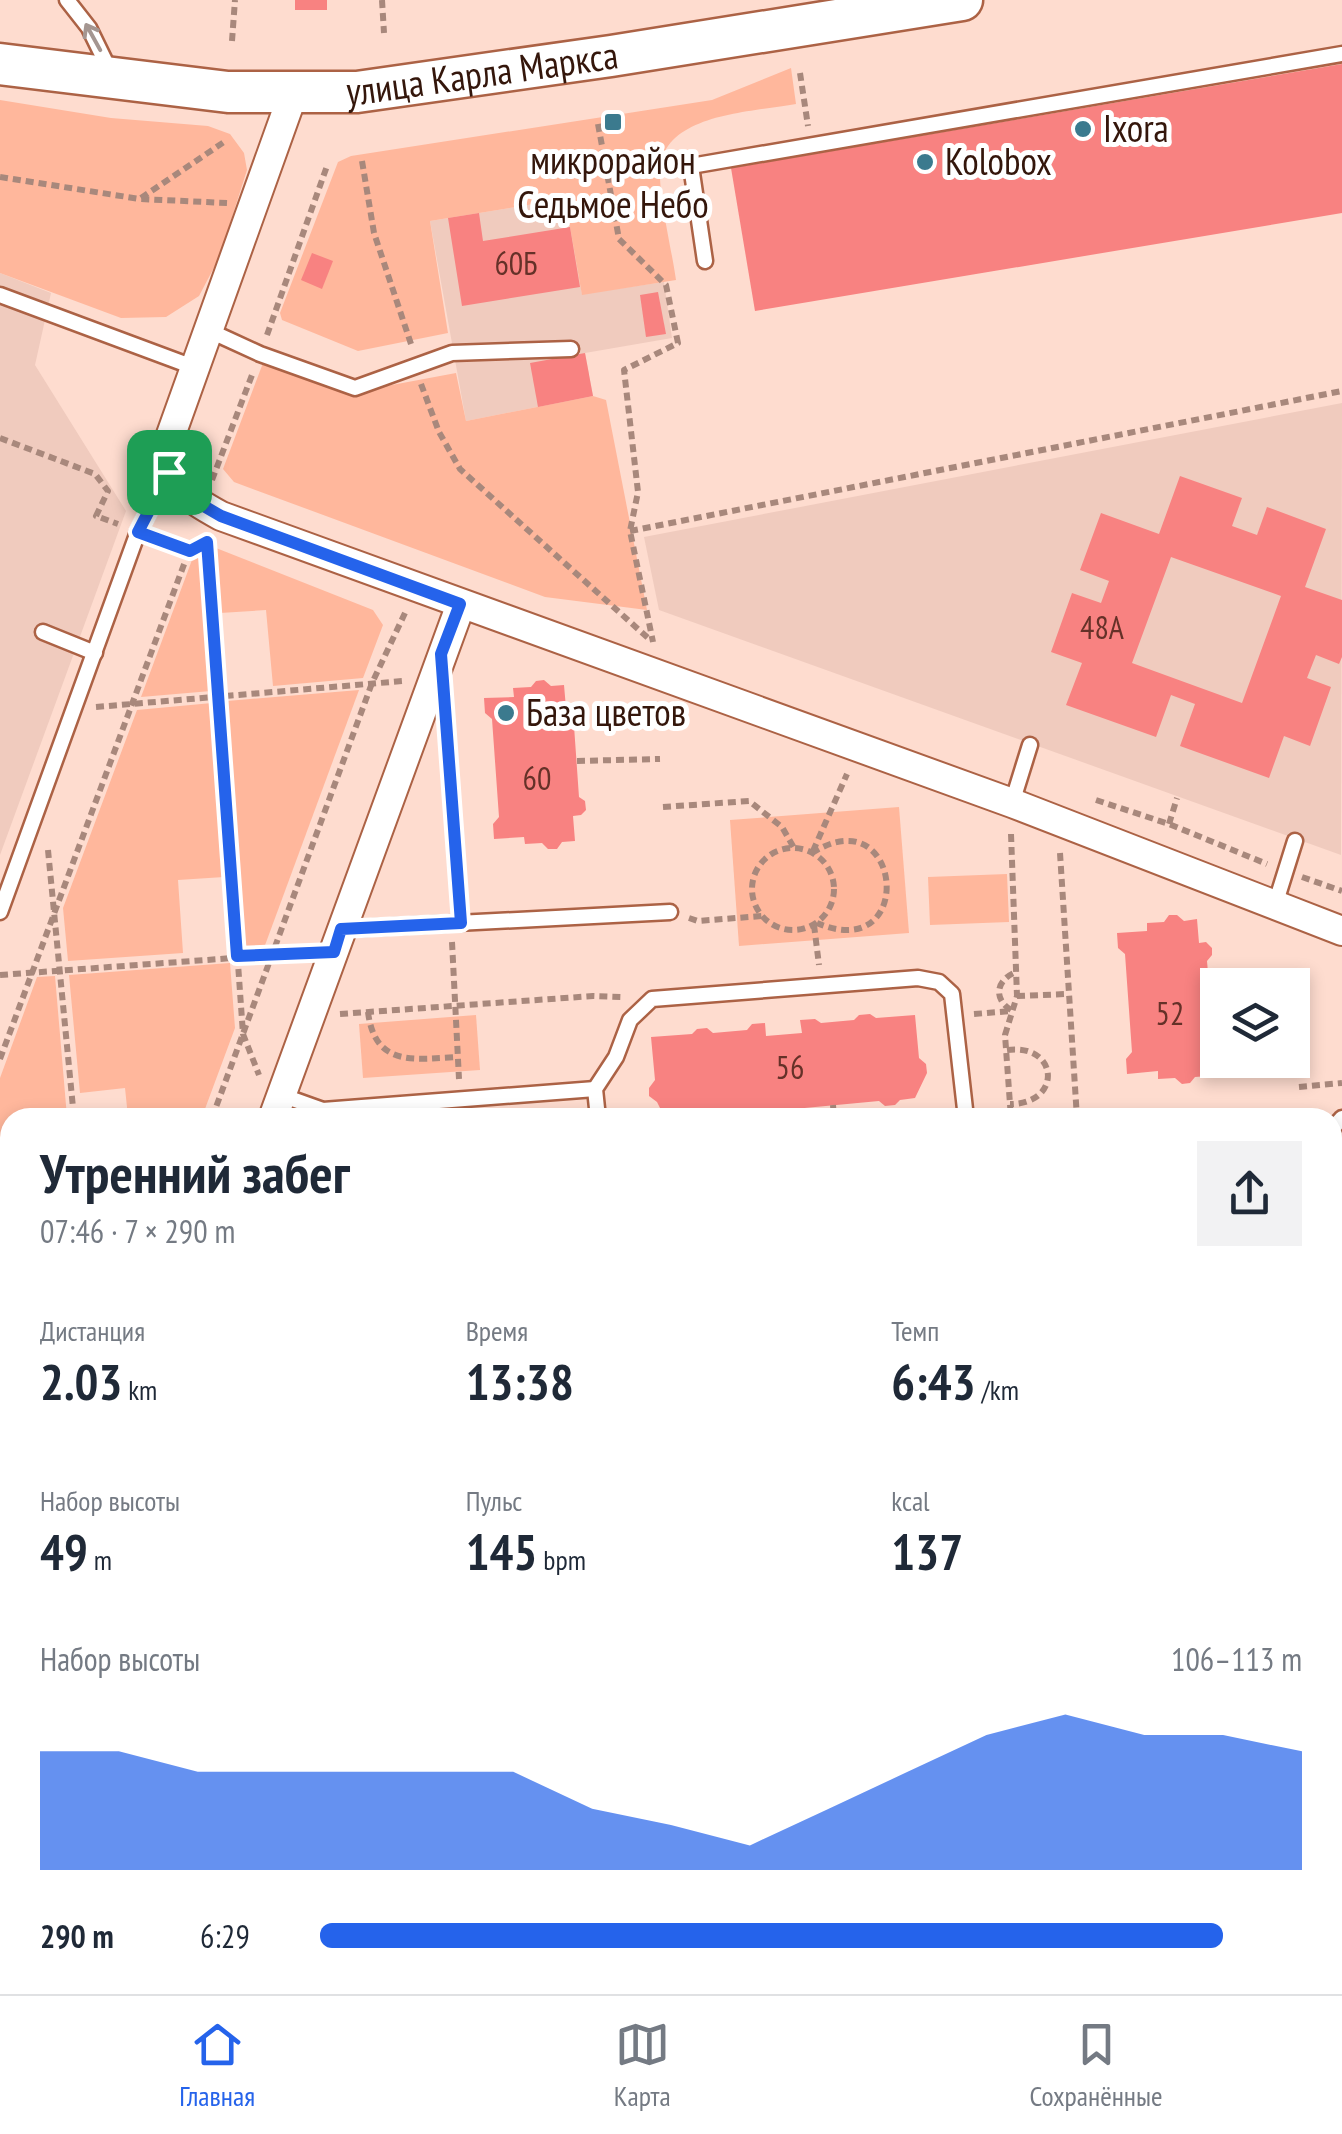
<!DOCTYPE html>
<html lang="ru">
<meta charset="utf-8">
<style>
body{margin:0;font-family:"PT Sans Narrow",sans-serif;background:#f2f2f3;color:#1f2937;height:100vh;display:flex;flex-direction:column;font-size:38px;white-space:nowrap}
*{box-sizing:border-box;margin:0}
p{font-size:32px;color:#747a83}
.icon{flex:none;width:55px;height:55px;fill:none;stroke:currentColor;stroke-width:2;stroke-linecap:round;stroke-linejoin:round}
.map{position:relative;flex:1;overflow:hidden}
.sheet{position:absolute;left:0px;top:1108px;width:1342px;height:888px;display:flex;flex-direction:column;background:#fff;border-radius:30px 30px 0 0;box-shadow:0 5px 15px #0003}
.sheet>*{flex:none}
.tools{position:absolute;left:1200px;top:968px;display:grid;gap:20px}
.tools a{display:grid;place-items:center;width:110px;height:110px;border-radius:0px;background:#fff;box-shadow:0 5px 15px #0003;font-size:50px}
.pin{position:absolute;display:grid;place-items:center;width:85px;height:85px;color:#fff;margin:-42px;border-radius:20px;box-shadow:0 5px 15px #0006}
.round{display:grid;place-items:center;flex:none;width:105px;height:105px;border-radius:0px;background:#f2f2f3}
.head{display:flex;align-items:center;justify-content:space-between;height:170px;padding:0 40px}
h1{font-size:55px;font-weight:600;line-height:75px}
.figures{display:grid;grid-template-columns:repeat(3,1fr);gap:15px;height:170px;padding:10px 40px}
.figures div{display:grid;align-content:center}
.figures b{font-size:50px;font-weight:600}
.figures small{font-size:28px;font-weight:400}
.figures p{font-size:28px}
.chart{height:280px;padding:20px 40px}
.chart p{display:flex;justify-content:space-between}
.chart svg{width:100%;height:180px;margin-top:10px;fill:#2563eb;opacity:.7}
ul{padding:0 40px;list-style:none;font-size:32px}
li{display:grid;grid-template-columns:160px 120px 1fr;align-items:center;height:75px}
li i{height:25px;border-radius:12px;background:#2563eb}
.tabs{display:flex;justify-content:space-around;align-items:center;height:140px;border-top:2px solid #e0e1e3;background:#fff;font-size:28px;color:#747a83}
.tabs a{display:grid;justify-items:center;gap:5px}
.tabs .on{color:#2563eb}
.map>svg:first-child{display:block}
.built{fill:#f0cbbe}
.green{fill:#ffb79c}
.building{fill:#f88281;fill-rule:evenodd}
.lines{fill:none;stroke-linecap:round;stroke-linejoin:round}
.service-casing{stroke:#ac6245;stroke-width:19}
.minor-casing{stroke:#ac6245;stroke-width:32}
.secondary-casing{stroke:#ac6245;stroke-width:45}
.path{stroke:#a8887c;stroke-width:6;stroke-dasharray:8 5;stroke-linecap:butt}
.service{stroke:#fff;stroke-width:14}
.minor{stroke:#fff;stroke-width:28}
.secondary{stroke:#fff;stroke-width:40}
.oneway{stroke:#a49691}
.route-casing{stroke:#fff;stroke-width:20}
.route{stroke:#2563eb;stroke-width:12}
.poi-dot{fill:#3b7a8e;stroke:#fff;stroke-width:4}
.labels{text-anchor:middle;stroke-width:10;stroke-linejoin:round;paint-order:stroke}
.number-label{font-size:32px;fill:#653128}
.street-label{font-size:38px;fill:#34160b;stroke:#fff}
.poi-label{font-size:38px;fill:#34160b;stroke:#fff;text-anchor:start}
</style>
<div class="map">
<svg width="1342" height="1994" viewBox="0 0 1342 1994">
<rect width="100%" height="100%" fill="#fedccf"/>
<g class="built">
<path d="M 565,199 L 582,294 L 664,282 L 672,338 L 585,353 L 593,396 L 466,421 L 430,221 Z"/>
<path d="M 0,273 L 51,293 L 35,365 L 126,511 L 0,855 Z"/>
<path d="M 1342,403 L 1341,855 L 659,610 L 644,537 Z"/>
</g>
<g class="green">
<path d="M 791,68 L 796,104 C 753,112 662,113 660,171 C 659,198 672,251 676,280 L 582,295 L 565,199 L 430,221 L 448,333 L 358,351 L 282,320 L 280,313 L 338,162 L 351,156 L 712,100 Z"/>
<path d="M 0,100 L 111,118 L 208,126 L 230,134 L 244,153 L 247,170 L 219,258 L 199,296 L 166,317 L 121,318 L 0,273 Z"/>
<path d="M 270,360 L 349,393 L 456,373 L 466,421 L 593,396 L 606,400 L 647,610 L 545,597 L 234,482 L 223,469 L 263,363 Z"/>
<path d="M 216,548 L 373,610 L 383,625 L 363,678 L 273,686 L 266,610 L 220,613 Z"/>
<path d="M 202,555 L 211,691 L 141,697 L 192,560 Z"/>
<path d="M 359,690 L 264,948 L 244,949 L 227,701 Z"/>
<path d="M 212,703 L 224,877 L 178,880 L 183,953 L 68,961 L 63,908 L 137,710 Z"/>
<path d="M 899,807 L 909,933 L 739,946 L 730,820 Z"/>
<path d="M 1007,874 L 1009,922 L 930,925 L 928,877 Z"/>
<path d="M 230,963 L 235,1028 L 202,1117 L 128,1117 L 125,1088 L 80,1093 L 69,975 Z"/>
<path d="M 55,976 L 67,1117 L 10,1118 L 10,1174 L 0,1175 L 0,1078 L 37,977 Z"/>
<path d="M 476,1015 L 480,1070 L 363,1078 L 359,1024 Z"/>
<rect x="0" y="1191" width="10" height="232"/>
<path d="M 1342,1426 L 1342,1516 L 1333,1517 L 1333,1427 Z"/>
<path d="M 0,1440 L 10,1440 L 10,1634 L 0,1635 Z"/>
<rect x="1333" y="1812" width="9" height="89"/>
</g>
<g class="building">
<rect x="295" y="0" width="32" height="10"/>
<path d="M 1342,64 L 1342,213 L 755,311 L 731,168 Z"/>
<path d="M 479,213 L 483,241 L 570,227 L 580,287 L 462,306 L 448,218 Z"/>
<path d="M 312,253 L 333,261 L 322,289 L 301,280 Z"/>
<path d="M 658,292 L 666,334 L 646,337 L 640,295 Z"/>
<path d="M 585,353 L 593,396 L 538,407 L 530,363 Z"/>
<path d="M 1180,476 L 1242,498 L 1232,526 L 1257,535 L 1267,507 L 1326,529 L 1305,587 L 1342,600 L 1342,657 L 1339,664 L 1316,655 L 1307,678 L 1331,687 L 1310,746 L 1284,736 L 1269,778 L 1180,746 L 1195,704 L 1171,695 L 1156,737 L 1066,705 L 1082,663 L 1051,652 L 1072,593 L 1101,603 L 1109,581 L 1080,570 L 1101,513 L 1159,534 ZM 1171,557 L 1281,596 L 1242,703 L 1132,663 Z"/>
<path d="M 544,680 L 551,686 L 564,685 L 566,708 L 573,708 L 578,713 L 579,721 L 574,726 L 579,797 L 585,801 L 586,810 L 581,815 L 573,816 L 575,841 L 562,842 L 557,849 L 548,849 L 542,843 L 525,844 L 524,837 L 494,839 L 493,824 L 499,817 L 492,719 L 485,713 L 484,698 L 514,697 L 513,688 L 531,687 L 536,681 Z"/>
<path d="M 1169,915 L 1177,915 L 1184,921 L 1197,919 L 1199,943 L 1206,942 L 1212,948 L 1212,955 L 1207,961 L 1213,1031 L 1218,1035 L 1218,1046 L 1207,1051 L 1208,1076 L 1195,1077 L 1190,1083 L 1182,1084 L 1175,1078 L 1158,1079 L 1158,1071 L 1127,1074 L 1126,1059 L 1132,1052 L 1125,954 L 1118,948 L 1117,933 L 1147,931 L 1147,923 L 1164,922 Z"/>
<path d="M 870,1014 L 876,1018 L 915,1015 L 919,1058 L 926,1064 L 927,1073 L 915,1098 L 900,1100 L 895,1105 L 885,1106 L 879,1101 L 698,1118 L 665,1118 L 657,1102 L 649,1096 L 649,1088 L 655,1080 L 651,1037 L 692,1034 L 697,1029 L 707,1028 L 713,1033 L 747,1030 L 752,1024 L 765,1023 L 766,1036 L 802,1033 L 800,1020 L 815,1019 L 821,1023 L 854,1020 L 859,1015 Z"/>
<path d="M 1332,1189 L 1342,1189 L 1342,1271 L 1332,1272 Z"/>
<path d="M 1332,1571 L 1342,1576 L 1342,1659 L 1332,1659 Z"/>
<path d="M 1064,1985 L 1081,1988 L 1133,1985 L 1134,1991 L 1169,1988 L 1169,1985 L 1284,1985 L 1285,1994 L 1038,1994 L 1038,1991 L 1059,1990 Z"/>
</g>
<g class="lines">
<g class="service-casing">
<g id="service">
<path d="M 67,0 L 89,28 L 111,73"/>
<path d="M 705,261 L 691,166 L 1342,54"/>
<path d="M 0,295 L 196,368"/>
<path d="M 210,331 L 260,354 L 355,388 L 452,353 L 571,349"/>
<path d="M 43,632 L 95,653"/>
<path d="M 1012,803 L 1030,745"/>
<path d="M 1275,905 L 1295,841"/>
<path d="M 0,912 L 138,532 L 169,472"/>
<path d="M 342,929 L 670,912"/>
<path d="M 281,1095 L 323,1110 L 595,1089"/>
<path d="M 598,1118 L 595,1089 L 616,1057 L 630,1020 L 652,999 L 918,978 L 939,982 L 952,994 L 966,1118"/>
<path d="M 1332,1129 L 1342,1118"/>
<path d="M 1332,1350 L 1342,1349"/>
<path d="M 1332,1751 L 1342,1751"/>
<path d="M 745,1994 L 849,1985"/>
</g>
</g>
<g class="minor-casing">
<g id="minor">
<path d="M 293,94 L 168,443 C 170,486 185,496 221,516 L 1012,803 L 1342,931"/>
<path d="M 273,1118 L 461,604"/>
<path d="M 0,1853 L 10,1826"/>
</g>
</g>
<g class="secondary-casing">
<g id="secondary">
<path id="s1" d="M 0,64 L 228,92 L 357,92 L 611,56 L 962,0"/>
</g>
</g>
<g class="path">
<path d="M 382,0 L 384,33"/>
<path d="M 232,41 L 235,0"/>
<path d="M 800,73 L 808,126"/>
<path d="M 598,124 L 619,239 L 666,285 L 678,343 L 624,370 L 638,492 L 630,531 L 653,642"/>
<path d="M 362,161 L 374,233 L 412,347"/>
<path d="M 0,177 L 140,199 L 227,203"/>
<path d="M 141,198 L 224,142"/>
<path d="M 267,335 L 327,166"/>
<path d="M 421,384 L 439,432 L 460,469 L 648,638"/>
<path d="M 0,438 L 95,474 L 108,491 L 96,516 L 118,524"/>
<path d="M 212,480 L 252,375"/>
<path d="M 630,531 L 1342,391"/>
<path d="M 158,539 L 189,551"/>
<path d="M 208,541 L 243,1034 L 259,1075"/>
<path d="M 96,707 L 403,681"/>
<path d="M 447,730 L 459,902"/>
<path d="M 577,761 L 660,759"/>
<path d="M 1096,800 L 1169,824 L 1267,864"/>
<path d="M 663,807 L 749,801 L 782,827 L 794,848"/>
<path d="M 1169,824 L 1177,798"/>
<path d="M 1011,834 L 1017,996 L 1005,1035 L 1011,1118"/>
<circle cx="793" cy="889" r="41"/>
<path d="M 48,850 L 74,1118"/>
<path d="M 813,851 L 847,774"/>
<path d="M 812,853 C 903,795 918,966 817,923"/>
<path d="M 1060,853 L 1077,1118"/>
<path d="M 1302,877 L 1342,891"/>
<path d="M 689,918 L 698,921 L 762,916"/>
<path d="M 814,925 L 819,965"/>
<path d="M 452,942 L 459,1079"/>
<path d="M 0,975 L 302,953"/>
<path d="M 1017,996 L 1067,994"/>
<path d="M 1210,996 L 1218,996"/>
<path d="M 1011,1010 C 993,999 996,980 1016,972"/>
<path d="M 368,1012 C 375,1068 415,1059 458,1057"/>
<path d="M 340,1014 L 593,996 L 622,997"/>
<path d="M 974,1014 L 1012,1011"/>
<path d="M 1007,1050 C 1059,1043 1063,1104 1010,1104"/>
<path d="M 0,1059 L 189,551 L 209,541"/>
<path d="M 1299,1087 L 1342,1083"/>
<path d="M 833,1105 L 834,1118"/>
<path d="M 737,1113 L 737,1118"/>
<path d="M 212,1118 L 372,683 L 405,613"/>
<path d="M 0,1184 L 10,1183"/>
<path d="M 1332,1417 L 1342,1416"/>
<path d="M 0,1433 L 10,1432"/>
<path d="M 1332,1538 L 1342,1537"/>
<path d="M 0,1643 L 10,1642"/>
<path d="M 0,1697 L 10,1670"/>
<path d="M 1332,1801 L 1342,1801"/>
<path d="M 1332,1976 L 1342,1993"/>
<path d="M 169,1985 L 170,1994"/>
<path d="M 341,1985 L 341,1994"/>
<path d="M 440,1985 L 440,1994"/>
<path d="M 542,1985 L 543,1994"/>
<path d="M 668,1985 L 670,1994"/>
<path d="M 997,1985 L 998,1994"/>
<path d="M 1328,1985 L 1329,1994"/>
</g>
<use href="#service" class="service"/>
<use href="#minor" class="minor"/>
<use href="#secondary" class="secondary"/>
</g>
<defs><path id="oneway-shaft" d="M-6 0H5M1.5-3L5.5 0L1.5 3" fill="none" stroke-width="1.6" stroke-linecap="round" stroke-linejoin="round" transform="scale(2.5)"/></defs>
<use class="oneway" href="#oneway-shaft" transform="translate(93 37) rotate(-119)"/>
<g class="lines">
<g class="route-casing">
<path id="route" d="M 169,472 L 190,498 L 221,516 L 460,604 L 441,654 L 461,923 L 341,929 L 334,952 L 237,956 L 207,542 L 190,551 L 138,532 Z"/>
</g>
<use href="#route" class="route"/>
</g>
<g class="poi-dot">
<rect x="603" y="112" width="20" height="20" rx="5"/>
<circle cx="1083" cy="129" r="10"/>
<circle cx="925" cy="162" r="10"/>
<circle cx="506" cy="713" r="10"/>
</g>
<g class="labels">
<g class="number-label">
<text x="516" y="275">60Б</text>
<text x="1102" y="639">48А</text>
<text x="537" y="790">60</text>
<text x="1170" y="1025">52</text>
<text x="790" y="1079">56</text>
</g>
<g class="street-label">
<text dy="13" stroke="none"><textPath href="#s1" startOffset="485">улица Карла Маркса</textPath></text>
</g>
<g class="poi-label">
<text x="1103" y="142">Ixora</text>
<text x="613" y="174" text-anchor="middle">микрорайон<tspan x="613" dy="44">Седьмое Небо</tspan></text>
<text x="945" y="175">Kolobox</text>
<text x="526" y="726">База цветов</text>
</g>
</g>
</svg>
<div class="tools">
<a><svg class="icon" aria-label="layers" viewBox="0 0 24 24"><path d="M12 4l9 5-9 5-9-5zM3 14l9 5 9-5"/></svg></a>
</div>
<div class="pin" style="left:169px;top:472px;background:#1e9e55"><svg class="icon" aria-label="arrive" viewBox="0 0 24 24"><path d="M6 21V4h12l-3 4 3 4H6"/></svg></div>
<section class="sheet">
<div class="head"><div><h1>Утренний забег</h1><p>07:46 · 7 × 290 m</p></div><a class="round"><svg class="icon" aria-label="share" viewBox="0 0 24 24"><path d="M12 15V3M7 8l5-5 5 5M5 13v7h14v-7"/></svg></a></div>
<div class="figures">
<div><p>Дистанция</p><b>2.03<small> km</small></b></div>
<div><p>Время</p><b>13:38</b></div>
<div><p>Темп</p><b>6:43<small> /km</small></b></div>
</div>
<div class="figures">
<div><p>Набор высоты</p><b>49<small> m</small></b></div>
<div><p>Пульс</p><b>145<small> bpm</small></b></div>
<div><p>kcal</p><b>137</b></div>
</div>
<div class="chart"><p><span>Набор высоты</span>106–113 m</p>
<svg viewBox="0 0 160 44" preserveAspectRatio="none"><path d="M0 44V15L10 15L20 20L30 20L40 20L50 20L60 20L70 29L80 33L90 38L100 29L110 20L120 11L130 6L140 11L150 11L160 15V44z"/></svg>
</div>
<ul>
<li><b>290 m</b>6:29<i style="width:92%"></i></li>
</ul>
</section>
</div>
<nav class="tabs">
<a class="on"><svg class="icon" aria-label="home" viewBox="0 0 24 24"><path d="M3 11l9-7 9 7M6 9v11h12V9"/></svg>Главная</a>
<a><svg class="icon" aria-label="map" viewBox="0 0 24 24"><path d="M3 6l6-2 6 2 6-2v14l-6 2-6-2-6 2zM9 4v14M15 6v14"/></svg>Карта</a>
<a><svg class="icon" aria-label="saved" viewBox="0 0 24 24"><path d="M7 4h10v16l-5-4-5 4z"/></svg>Сохранённые</a>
</nav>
